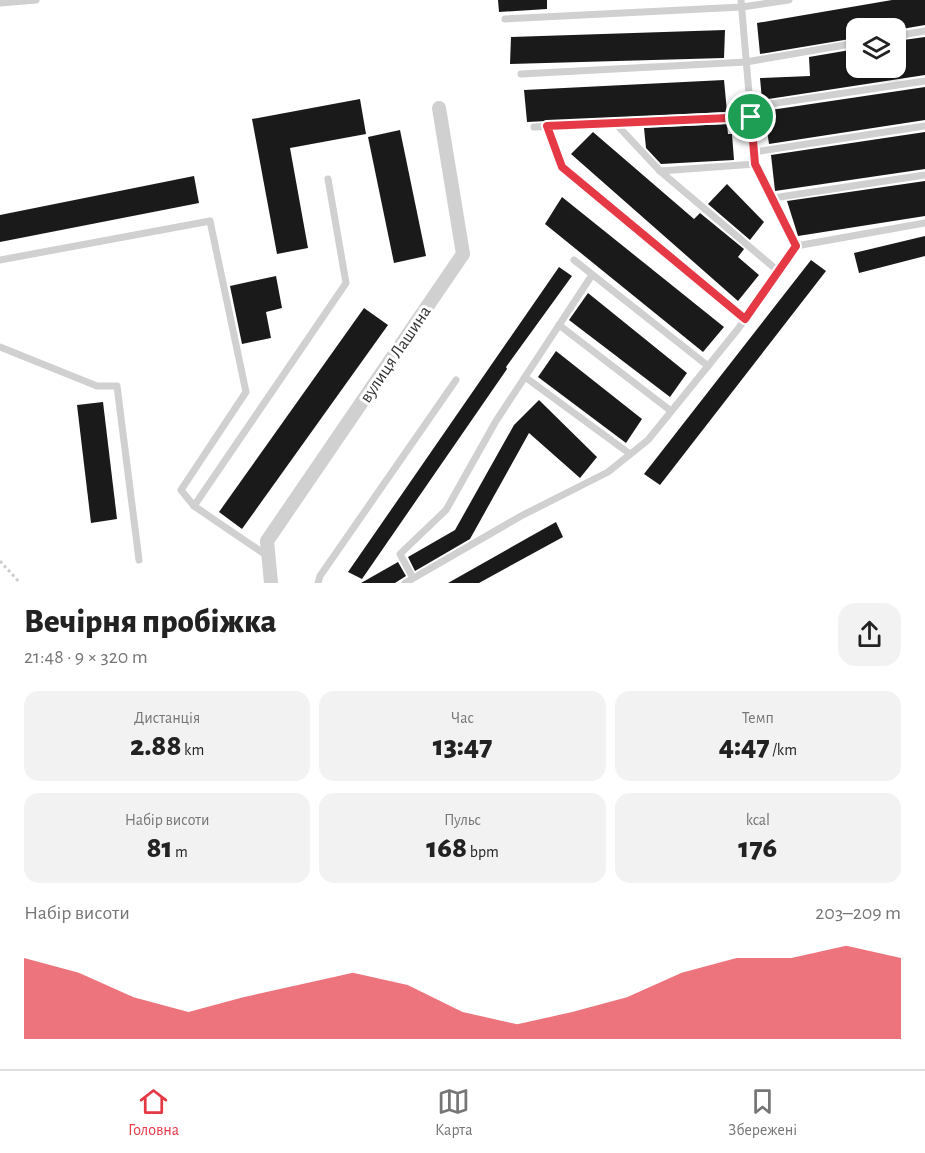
<!DOCTYPE html>
<html lang="uk">
<meta charset="utf-8">
<style>
body{margin:0;font-family:"Alegreya Sans",sans-serif;background:#f2f2f2;color:#222;height:100vh;display:flex;flex-direction:column;font-size:22px;white-space:nowrap}
*{box-sizing:border-box;margin:0}
p{font-size:20px;color:#767676}
.icon{flex:none;width:33px;height:33px;fill:none;stroke:currentColor;stroke-width:2;stroke-linecap:round;stroke-linejoin:round}
.map{position:relative;height:583px;overflow:hidden}
.details{display:flex;flex-direction:column;background:#fff;flex:1}
.details>*{flex:none}
.fabs{position:absolute;left:846px;top:18px;display:grid;gap:12px}
.fabs a{display:grid;place-items:center;width:60px;height:60px;border-radius:12px;background:#fff;box-shadow:0 2px 4px #0004;font-size:30px}
.pin{position:absolute;display:grid;place-items:center;width:51px;height:51px;color:#fff;margin:-26px;border:3px solid #fff;border-radius:50%;box-shadow:0 2px 6px #0007}
.round{display:grid;place-items:center;flex:none;width:63px;height:63px;border-radius:18px;background:#f2f2f2}
.overview{display:flex;align-items:center;justify-content:space-between;height:102px;padding:0 24px}
h1{font-size:33px;font-weight:800;line-height:45px}
.figures{display:grid;grid-template-columns:repeat(3,1fr);gap:9px;height:102px;padding:6px 24px}
.figures div{display:grid;align-content:center;border-radius:15px;background:#f2f2f2;text-align:center}
.figures b{font-size:30px;font-weight:800}
.figures small{font-size:16px;font-weight:400}
.figures p{font-size:16px}
.chart{height:168px;padding:12px 24px}
.chart p{display:flex;justify-content:space-between}
.chart svg{width:100%;height:108px;margin-top:6px;fill:#e63946;opacity:.7}
.tab-bar{display:flex;justify-content:space-around;align-items:center;height:84px;border-top:2px solid #e0e0e0;background:#fff;font-size:16px;color:#767676}
.tab-bar a{display:grid;justify-items:center;gap:3px}
.tab-bar .selected{color:#e63946}
.map>svg:first-child{display:block}
.building{fill:#1a1a1a}
.lines{fill:none;stroke-linecap:round;stroke-linejoin:round}
.path{stroke:#cdcdcd;stroke-width:3;stroke-dasharray:3 3;stroke-linecap:butt}
.lane{stroke:#d0d0d0;stroke-width:7}
.street{stroke:#d0d0d0;stroke-width:14}
.route-casing{stroke:#fff;stroke-width:12}
.route{stroke:#e63946;stroke-width:8}
.labels{text-anchor:middle;stroke-width:6;stroke-linejoin:round;paint-order:stroke}
.street-label{font-size:18px;fill:#333;stroke:#fff}
</style>
<div class="map">
<svg width="925" height="583" viewBox="0 0 925 583">
<rect width="100%" height="100%" fill="#fff"/>
<g class="building">
<path d="M 498,0 L 547,0 L 547,9 L 499,12 Z"/>
<path d="M 892,0 L 925,0 L 925,25 L 896,30 L 856,28 L 856,38 L 760,54 L 757,23 Z"/>
<path d="M 725,30 L 724,58 L 510,64 L 511,37 Z"/>
<path d="M 925,37 L 925,75 L 762,100 L 760,78 L 810,76 L 809,57 L 856,49 L 856,68 L 896,68 L 896,41 Z"/>
<path d="M 724,80 L 727,112 L 527,122 L 524,90 Z"/>
<path d="M 925,87 L 925,120 L 769,144 L 764,111 Z"/>
<path d="M 360,99 L 366,134 L 290,148 L 308,248 L 277,254 L 252,119 Z"/>
<path d="M 727,124 L 728,134 L 732,134 L 734,160 L 661,164 L 646,148 L 644,128 Z"/>
<path d="M 400,130 L 426,256 L 394,263 L 368,137 Z"/>
<path d="M 593,132 L 694,219 L 700,213 L 744,249 L 738,257 L 759,275 L 738,301 L 571,154 Z"/>
<path d="M 925,132 L 925,169 L 775,191 L 771,155 Z"/>
<path d="M 194,176 L 199,203 L 0,242 L 0,215 Z"/>
<path d="M 925,181 L 925,216 L 798,236 L 787,201 Z"/>
<path d="M 727,184 L 764,222 L 750,240 L 708,204 Z"/>
<path d="M 562,197 L 724,327 L 703,352 L 545,224 Z"/>
<path d="M 925,236 L 925,256 L 859,273 L 854,253 Z"/>
<path d="M 811,260 L 826,271 L 660,485 L 644,474 Z"/>
<path d="M 559,267 L 572,276 L 506,367 L 507,369 L 362,579 L 348,572 Z"/>
<path d="M 276,276 L 282,308 L 266,312 L 271,338 L 242,344 L 230,286 Z"/>
<path d="M 588,293 L 687,373 L 670,397 L 569,320 Z"/>
<path d="M 364,308 L 388,325 L 242,529 L 219,512 Z"/>
<path d="M 556,351 L 642,419 L 626,443 L 538,377 Z"/>
<path d="M 539,400 L 597,457 L 580,478 L 529,433 L 470,539 L 415,571 L 408,557 L 455,530 L 514,425 Z"/>
<path d="M 103,402 L 117,519 L 91,523 L 77,405 Z"/>
<path d="M 556,522 L 563,537 L 479,583 L 448,583 Z"/>
<path d="M 398,562 L 406,576 L 395,583 L 361,583 Z"/>
</g>
<g class="lines">
<path class="path" d="M 0,561 L 20,583"/>
<g class="lane">
<path d="M 741,0 L 755,164 L 796,246"/>
<path d="M 0,3 L 36,0"/>
<path d="M 505,19 L 742,7 L 789,0"/>
<path d="M 896,36 L 925,31"/>
<path d="M 521,74 L 746,62 L 856,43"/>
<path d="M 750,107 L 925,81"/>
<path d="M 617,125 L 660,171 L 778,271"/>
<path d="M 547,126 L 562,167 L 745,319"/>
<path d="M 534,127 L 751,117"/>
<path d="M 754,152 L 925,126"/>
<path d="M 660,171 L 755,164"/>
<path d="M 773,198 L 925,175"/>
<path d="M 0,260 L 210,221 L 246,392 L 181,490 L 194,506"/>
<path d="M 574,260 L 708,366"/>
<path d="M 559,325 L 671,411"/>
<path d="M 0,347 L 97,386 L 117,386 L 139,560"/>
<path d="M 525,377 L 630,454"/>
<path d="M 269,557 L 194,506 L 346,283 L 328,179"/>
<path d="M 413,578 L 400,554 L 446,510 L 496,421 L 592,275"/>
<path d="M 318,583 L 320,576 L 456,380"/>
<path d="M 405,583 L 521,516 L 608,472 L 648,440 L 738,329 L 796,246 L 925,223"/>
</g>
<path class="street" d="M 271,583 L 267,541 L 463,254 L 439,108"/>
</g>
<g class="lines">
<g class="route-casing">
<path id="route" d="M 751,117 L 755,164 L 796,246 L 745,319 L 562,167 L 547,126 Z"/>
</g>
<use href="#route" class="route"/>
</g>
<g class="labels">
<g class="street-label">
<text transform="translate(395 354) rotate(-56)" y="6">вулиця Лашина</text>
</g>
</g>
</svg>
<div class="fabs">
<a><svg class="icon" aria-label="layers" viewBox="0 0 24 24"><path d="M12 4l9 5-9 5-9-5zM3 14l9 5 9-5"/></svg></a>
</div>
<div class="pin" style="left:751px;top:117px;background:#1e9e55"><svg class="icon" aria-label="arrive" viewBox="0 0 24 24"><path d="M6 21V4h12l-3 4 3 4H6"/></svg></div>
</div>
<section class="details">
<div class="overview"><div><h1>Вечірня пробіжка</h1><p>21:48 · 9 × 320 m</p></div><a class="round"><svg class="icon" aria-label="share" viewBox="0 0 24 24"><path d="M12 15V3M7 8l5-5 5 5M5 13v7h14v-7"/></svg></a></div>
<div class="figures">
<div><p>Дистанція</p><b>2.88<small> km</small></b></div>
<div><p>Час</p><b>13:47</b></div>
<div><p>Темп</p><b>4:47<small> /km</small></b></div>
</div>
<div class="figures">
<div><p>Набір висоти</p><b>81<small> m</small></b></div>
<div><p>Пульс</p><b>168<small> bpm</small></b></div>
<div><p>kcal</p><b>176</b></div>
</div>
<div class="chart"><p><span>Набір висоти</span>203–209 m</p>
<svg viewBox="0 0 160 44" preserveAspectRatio="none"><path d="M0 44V11L10 17L20 27L30 33L40 27L50 22L60 17L70 22L80 33L90 38L100 33L110 27L120 17L130 11L140 11L150 6L160 11V44z"/></svg>
</div>
</section>
<nav class="tab-bar">
<a class="selected"><svg class="icon" aria-label="home" viewBox="0 0 24 24"><path d="M3 11l9-7 9 7M6 9v11h12V9"/></svg>Головна</a>
<a><svg class="icon" aria-label="map" viewBox="0 0 24 24"><path d="M3 6l6-2 6 2 6-2v14l-6 2-6-2-6 2zM9 4v14M15 6v14"/></svg>Карта</a>
<a><svg class="icon" aria-label="saved" viewBox="0 0 24 24"><path d="M7 4h10v16l-5-4-5 4z"/></svg>Збережені</a>
</nav>
